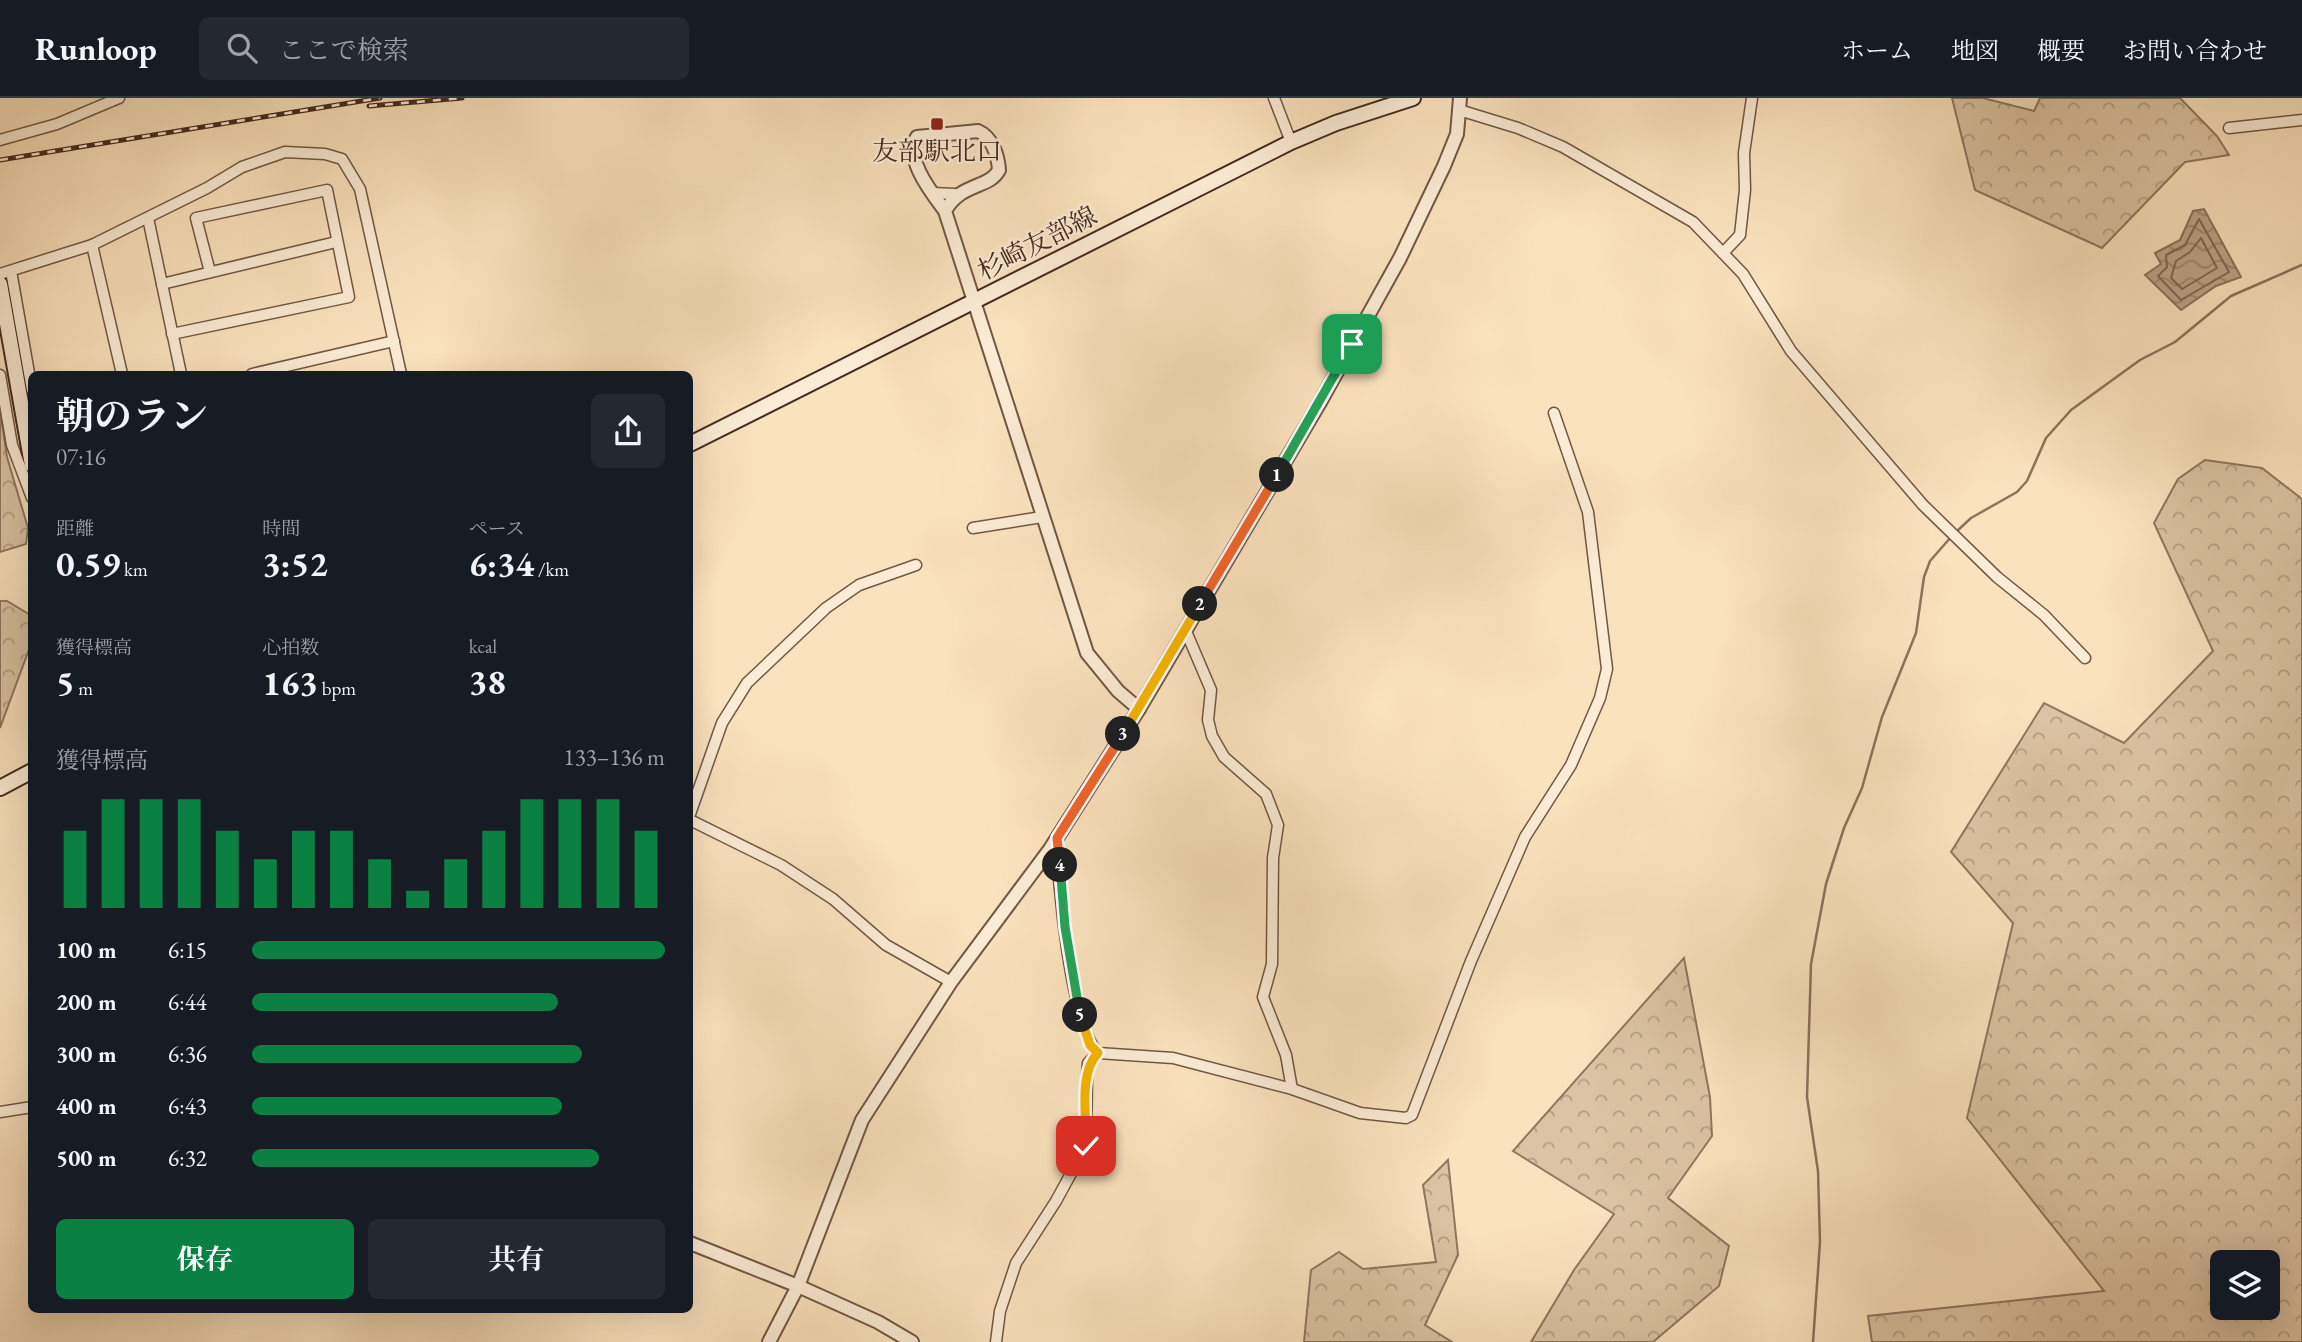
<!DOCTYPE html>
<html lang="ja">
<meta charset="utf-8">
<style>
body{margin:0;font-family:"EB Garamond","Noto Serif JP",serif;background:#242831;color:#f1f3f6;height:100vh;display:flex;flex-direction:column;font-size:26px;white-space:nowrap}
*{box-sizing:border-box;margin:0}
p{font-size:23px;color:#9ea1a6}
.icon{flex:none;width:38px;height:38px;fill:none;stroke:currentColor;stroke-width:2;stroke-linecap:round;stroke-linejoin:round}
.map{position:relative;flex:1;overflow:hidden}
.details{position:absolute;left:28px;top:273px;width:665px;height:942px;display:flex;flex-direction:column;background:#171b24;border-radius:10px;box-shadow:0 7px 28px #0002}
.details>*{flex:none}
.controls{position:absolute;left:2210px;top:1152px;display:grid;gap:14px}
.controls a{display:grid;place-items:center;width:70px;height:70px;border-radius:10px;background:#171b24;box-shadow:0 7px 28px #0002;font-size:35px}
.pin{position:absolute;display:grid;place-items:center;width:60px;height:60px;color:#fff;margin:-30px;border-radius:14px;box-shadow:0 4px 10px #0006}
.km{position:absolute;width:35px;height:35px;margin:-18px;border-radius:50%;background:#222;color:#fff;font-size:19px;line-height:35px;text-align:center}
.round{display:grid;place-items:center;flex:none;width:74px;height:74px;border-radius:10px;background:#242831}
.headline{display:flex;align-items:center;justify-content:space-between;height:119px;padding:0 28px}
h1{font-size:38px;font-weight:700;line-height:52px}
.metrics{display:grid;grid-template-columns:repeat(3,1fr);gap:10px;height:119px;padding:7px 28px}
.metrics div{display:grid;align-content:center}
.metrics b{font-size:35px;font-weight:700}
.metrics small{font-size:19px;font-weight:400}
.metrics p{font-size:19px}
.chart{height:196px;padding:14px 28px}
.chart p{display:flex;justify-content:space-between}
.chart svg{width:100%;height:126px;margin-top:7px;stroke:#0b8043;stroke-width:6}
.action{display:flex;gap:14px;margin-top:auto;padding:14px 28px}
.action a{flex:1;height:80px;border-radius:10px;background:#0b8043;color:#fff;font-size:28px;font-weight:700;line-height:80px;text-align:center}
.action a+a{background:#242831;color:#f1f3f6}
ul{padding:0 28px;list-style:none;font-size:23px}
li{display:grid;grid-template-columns:112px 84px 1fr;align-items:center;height:52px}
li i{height:18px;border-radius:9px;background:#0b8043}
header{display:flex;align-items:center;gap:42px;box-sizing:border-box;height:98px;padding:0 35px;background:#171b24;border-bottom:2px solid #363941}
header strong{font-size:33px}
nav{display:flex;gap:38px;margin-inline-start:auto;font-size:24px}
.search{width:490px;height:63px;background:#242831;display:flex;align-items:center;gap:18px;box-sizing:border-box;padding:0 24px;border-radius:10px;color:#9ea1a6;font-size:26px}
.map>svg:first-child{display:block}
.forest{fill:url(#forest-crowns);stroke:#907660;stroke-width:2;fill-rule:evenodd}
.water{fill:url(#water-waves);stroke:#8d725d;stroke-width:2}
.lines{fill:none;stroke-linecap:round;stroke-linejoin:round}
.shore{stroke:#806652;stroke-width:2}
.stream{stroke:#8d725d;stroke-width:2.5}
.minor-casing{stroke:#725745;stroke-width:13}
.tertiary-casing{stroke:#725745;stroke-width:16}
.secondary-casing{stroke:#44291d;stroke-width:18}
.minor{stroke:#fcecd5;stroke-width:10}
.tertiary{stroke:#fcecd5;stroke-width:12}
.secondary{stroke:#fcecd5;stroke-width:14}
.rail-casing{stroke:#44291d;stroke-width:5}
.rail{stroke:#fcecd5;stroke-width:2.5;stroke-dasharray:8;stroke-linecap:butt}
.split-1-casing{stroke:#fff;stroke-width:14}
.split-2-casing{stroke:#fff;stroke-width:14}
.split-3-casing{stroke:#fff;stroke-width:14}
.split-4-casing{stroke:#fff;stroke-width:14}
.split-5-casing{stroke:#fff;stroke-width:14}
.split-6-casing{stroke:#fff;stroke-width:14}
.split-1{stroke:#22a559;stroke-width:9}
.split-2{stroke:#f0652b;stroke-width:9}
.split-3{stroke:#f5b400;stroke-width:9}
.split-4{stroke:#f0652b;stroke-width:9}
.split-5{stroke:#22a559;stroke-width:9}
.split-6{stroke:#f5b400;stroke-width:9}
.poi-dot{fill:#8f2418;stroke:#fcecd5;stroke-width:2.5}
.labels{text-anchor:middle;stroke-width:5;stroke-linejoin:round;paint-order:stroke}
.poi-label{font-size:26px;fill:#44291d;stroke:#fcecd5}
.street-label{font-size:26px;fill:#44291d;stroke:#fcecd5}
</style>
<header>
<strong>Runloop</strong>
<div class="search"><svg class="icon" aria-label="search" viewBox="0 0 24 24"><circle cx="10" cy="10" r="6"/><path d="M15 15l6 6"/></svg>ここで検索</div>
<nav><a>ホーム</a><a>地図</a><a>概要</a><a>お問い合わせ</a></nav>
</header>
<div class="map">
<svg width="2302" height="1244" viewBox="0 0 2302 1244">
<defs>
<pattern id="forest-crowns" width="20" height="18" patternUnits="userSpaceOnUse" patternTransform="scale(1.75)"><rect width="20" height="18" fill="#dcc3a3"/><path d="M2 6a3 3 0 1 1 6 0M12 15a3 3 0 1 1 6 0" fill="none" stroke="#b49e84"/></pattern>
<pattern id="water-waves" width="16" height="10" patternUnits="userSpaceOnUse" patternTransform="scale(1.75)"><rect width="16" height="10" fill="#bda387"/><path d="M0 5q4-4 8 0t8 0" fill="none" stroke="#9b856e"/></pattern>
</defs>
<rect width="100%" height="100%" fill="#fbe2be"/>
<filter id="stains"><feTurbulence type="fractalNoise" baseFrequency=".00286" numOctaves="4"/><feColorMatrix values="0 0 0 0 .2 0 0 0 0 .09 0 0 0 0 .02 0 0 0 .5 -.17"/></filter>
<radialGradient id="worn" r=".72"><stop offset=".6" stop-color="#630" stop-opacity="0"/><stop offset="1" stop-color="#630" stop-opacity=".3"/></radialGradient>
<g class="forest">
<path d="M 1952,0 L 1983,0 L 2034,13 L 2040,0 L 2180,0 L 2217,38 L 2229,57 L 2185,64 L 2102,150 L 1975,92 Z"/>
<path d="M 0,312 L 7,359 L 28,430 L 26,446 L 0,454 Z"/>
<path d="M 2205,362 L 2262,370 L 2302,401 L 2302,1244 L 1872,1244 L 1868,1218 L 2104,1193 L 1967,1020 L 2013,825 L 1951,754 L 2044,605 L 2124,645 L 2213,553 L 2154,425 L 2178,381 ZM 2222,1164 L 2268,1164 L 2268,1209 L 2222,1209 Z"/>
<path d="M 0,503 L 7,503 L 32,518 L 31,546 L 0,630 Z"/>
<path d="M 1684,860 L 1710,999 L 1712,1038 L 1668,1100 L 1729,1148 L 1719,1188 L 1653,1244 L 1531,1244 L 1574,1172 L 1614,1116 L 1513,1053 Z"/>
<path d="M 1448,1062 L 1458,1157 L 1425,1227 L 1452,1244 L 1304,1244 L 1311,1172 L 1339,1154 L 1363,1171 L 1436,1164 L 1423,1087 Z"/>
</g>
<path class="water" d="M 2204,111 L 2241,179 L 2216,188 L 2181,212 L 2145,177 L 2161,166 L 2155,155 L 2180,142 L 2193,113 Z"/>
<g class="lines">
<g class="shore">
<path d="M 2199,121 L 2229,174 L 2181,202 L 2158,178 L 2167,169 L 2166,157 L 2185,147 Z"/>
<path d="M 2201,140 L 2217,170 L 2182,191 L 2171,180 L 2176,163 L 2190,154 Z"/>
</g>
<g class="stream">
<path d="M 1955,435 L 1971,420 L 2017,394 L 2027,383 L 2046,340 L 2071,312 L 2140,262 L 2175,244 L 2231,198 L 2302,167"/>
<path d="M 1813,1244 L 1820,1144 L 1818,1073 L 1807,999 L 1811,866 L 1826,786 L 1844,730 L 1862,690 L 1882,619 L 1916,535 L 1924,479 L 1930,463 L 1951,439"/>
</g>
<g class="minor-casing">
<g id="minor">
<path d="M 1274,0 L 1291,44"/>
<path d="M 1459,12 L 1518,30 L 1563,49 L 1693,124 L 1743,176 L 1791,253 L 1923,407 L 1997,479 L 2044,517 L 2085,560"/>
<path d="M 2229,30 L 2302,22"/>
<path d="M 0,42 L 57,26 L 119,0"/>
<path d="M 932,95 L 955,96"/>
<path d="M 148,120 L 181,276"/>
<path d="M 92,147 L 122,276"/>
<path d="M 1723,155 L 1740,137 L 1745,92 L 1744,55 L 1752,0"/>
<path d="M 11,173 L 32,292"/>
<path d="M 0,176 L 92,147 L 207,90 L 242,69 L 285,54 L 325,56 L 342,61 L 360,91 L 401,276"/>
<path d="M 162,186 L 336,144"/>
<path d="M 172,236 L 349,199 L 327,92 L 196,120 L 210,174"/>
<path d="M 252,276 L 394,243"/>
<path d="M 0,277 L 12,347 L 32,400"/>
<path d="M 973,430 L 1042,419"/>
<path d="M 1185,531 L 1211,592 L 1208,622 L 1212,638 L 1224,659 L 1266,696 L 1278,727 L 1273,760 L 1272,866 L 1263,899 L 1286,957 L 1292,991"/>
<path d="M 690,716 L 722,625 L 747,585 L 826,510 L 859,487 L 916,467"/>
<path d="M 690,722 L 781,767 L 833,801 L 886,847 L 951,884"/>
<path d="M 1057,740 C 1057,783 1071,927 1098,955 L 1173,960 L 1292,991 L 1360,1015 L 1406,1020 L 1412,1017 L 1471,863 L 1525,739 L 1571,667 L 1600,600 L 1607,571 L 1588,414 L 1554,315"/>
<path d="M 0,1014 L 32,1009"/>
<path d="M 996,1244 L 1000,1213 L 1016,1165 L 1056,1103 L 1086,1048 L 1087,977 L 1088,965 L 1098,955"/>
</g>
</g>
<g class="tertiary-casing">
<g id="tertiary">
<path d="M 945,113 C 961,84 989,91 999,72 C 998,57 992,39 978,33 L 917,39 C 904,61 932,95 945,113 L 1087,555 L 1118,593 L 1139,611"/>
<path d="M 690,1145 L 798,1188 L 878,1224 L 912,1244"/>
<path d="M 769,1244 L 798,1188 L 862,1022 L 951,884 L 1050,751 L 1139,611 L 1319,306 L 1400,160 L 1444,68 L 1457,36 L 1460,0"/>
</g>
</g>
<g class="secondary-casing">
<g id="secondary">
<path d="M 0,186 L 32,367"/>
<path d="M 690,346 L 1291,44 L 1336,25 L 1413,0"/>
<path d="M 0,690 L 32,673"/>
</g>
</g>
<use href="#minor" class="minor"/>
<use href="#tertiary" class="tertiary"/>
<use href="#secondary" class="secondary"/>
<g class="rail-casing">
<g id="rail">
<path d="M 369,8 L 462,0"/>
<path d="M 0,62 L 380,0"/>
</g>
</g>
<use href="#rail" class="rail"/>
</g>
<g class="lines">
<g class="split-1-casing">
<path id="split-1" d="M 1277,377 L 1352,246"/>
</g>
<g class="split-2-casing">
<path id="split-2" d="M 1200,506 L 1277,377"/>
</g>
<g class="split-3-casing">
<path id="split-3" d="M 1123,636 L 1200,506"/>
</g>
<g class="split-4-casing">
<path id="split-4" d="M 1060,767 L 1057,740 L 1123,636"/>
</g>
<g class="split-5-casing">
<path id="split-5" d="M 1060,767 L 1065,829 L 1080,917"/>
</g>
<g class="split-6-casing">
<path id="split-6" d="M 1080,917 L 1090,947 L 1098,955 C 1078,975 1087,1020 1086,1048"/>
</g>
<use href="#split-1" class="split-1"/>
<use href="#split-2" class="split-2"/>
<use href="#split-3" class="split-3"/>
<use href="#split-4" class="split-4"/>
<use href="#split-5" class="split-5"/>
<use href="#split-6" class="split-6"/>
</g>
<rect class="poi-dot" x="930" y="19" width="14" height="14" rx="3.5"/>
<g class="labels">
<g class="poi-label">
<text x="937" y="62">友部駅北口</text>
</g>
<g class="street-label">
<text transform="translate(1037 145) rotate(-27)" y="9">杉崎友部線</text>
</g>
</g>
<rect width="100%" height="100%" filter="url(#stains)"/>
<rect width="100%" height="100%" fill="url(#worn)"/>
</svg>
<div class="controls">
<a><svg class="icon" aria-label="layers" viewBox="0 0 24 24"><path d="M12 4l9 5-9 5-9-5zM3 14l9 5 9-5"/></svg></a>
</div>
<div class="pin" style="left:1352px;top:246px;background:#1e9e55"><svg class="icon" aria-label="arrive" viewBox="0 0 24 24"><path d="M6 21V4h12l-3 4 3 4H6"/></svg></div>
<div class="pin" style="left:1086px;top:1048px;background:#d93025"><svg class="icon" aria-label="check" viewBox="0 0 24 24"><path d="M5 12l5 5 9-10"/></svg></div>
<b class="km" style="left:1277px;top:377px">1</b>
<b class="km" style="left:1200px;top:506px">2</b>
<b class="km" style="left:1123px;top:636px">3</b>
<b class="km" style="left:1060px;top:767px">4</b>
<b class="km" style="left:1080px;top:917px">5</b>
<section class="details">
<div class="headline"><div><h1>朝のラン</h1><p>07:16</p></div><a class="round"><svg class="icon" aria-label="share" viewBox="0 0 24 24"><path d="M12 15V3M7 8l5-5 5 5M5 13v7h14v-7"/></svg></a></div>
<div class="metrics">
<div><p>距離</p><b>0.59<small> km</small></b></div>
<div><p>時間</p><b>3:52</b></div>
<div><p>ペース</p><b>6:34<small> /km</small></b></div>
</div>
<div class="metrics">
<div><p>獲得標高</p><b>5<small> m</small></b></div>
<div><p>心拍数</p><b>163<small> bpm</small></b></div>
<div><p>kcal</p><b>38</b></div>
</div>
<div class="chart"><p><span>獲得標高</span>133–136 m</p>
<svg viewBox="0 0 160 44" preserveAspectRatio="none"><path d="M5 44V17M15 44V6M25 44V6M35 44V6M45 44V17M55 44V27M65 44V17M75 44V17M85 44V27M95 44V38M105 44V27M115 44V17M125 44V6M135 44V6M145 44V6M155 44V17"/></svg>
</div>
<ul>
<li><b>100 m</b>6:15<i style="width:100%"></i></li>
<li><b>200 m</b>6:44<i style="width:74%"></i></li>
<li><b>300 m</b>6:36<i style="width:80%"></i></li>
<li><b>400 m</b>6:43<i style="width:75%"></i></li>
<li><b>500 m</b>6:32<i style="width:84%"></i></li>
</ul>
<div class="action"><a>保存</a><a>共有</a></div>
</section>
</div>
